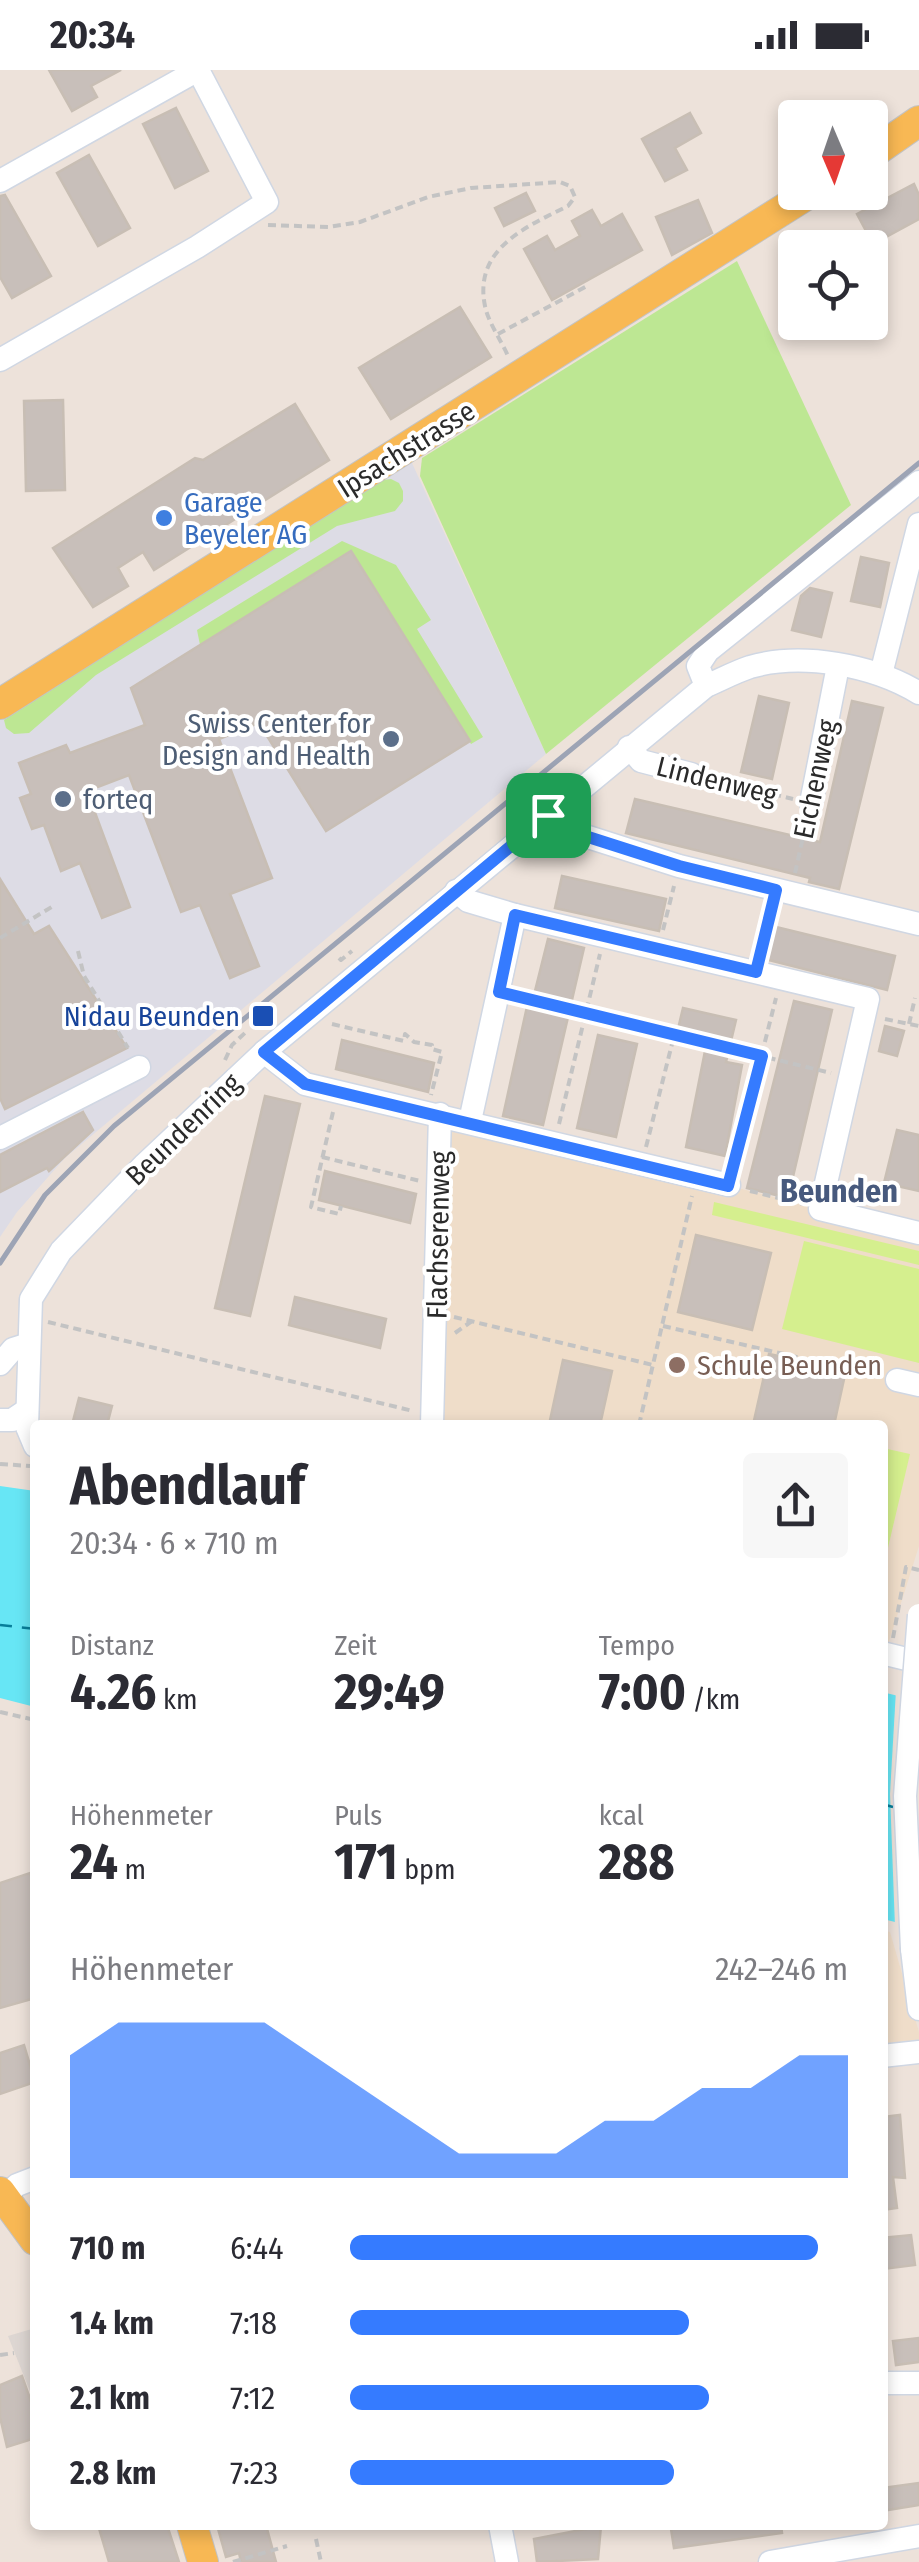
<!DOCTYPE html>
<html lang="de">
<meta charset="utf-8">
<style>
body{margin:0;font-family:"Fira Sans Condensed",sans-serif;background:#f7f7f7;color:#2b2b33;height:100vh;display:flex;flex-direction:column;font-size:38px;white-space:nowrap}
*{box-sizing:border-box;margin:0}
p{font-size:32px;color:#7c7c81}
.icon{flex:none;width:55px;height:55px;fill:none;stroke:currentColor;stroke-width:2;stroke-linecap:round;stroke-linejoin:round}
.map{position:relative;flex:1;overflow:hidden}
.side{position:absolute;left:30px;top:1350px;width:858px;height:1110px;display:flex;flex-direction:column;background:#fff;border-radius:10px;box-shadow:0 5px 15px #0003}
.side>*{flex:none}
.needle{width:65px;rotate:178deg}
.fabs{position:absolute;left:778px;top:30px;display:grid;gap:20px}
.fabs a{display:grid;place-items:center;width:110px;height:110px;border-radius:10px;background:#fff;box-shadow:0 5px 15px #0003;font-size:50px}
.pin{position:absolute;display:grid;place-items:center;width:85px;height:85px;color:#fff;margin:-42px;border-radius:20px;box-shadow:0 5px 15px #0006}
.round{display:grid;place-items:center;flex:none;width:105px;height:105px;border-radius:10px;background:#f7f7f7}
.headline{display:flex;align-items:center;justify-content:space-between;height:170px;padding:0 40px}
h1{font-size:55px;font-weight:700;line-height:75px}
.figures{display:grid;grid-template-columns:repeat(3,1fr);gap:15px;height:170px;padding:10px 40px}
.figures div{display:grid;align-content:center}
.figures b{font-size:50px;font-weight:700}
.figures small{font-size:28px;font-weight:400}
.figures p{font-size:28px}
.chart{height:280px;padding:20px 40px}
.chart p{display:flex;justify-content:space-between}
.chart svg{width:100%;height:180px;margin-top:10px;fill:#357bff;opacity:.7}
ul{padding:0 40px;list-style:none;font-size:32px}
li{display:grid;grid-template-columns:160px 120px 1fr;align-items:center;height:75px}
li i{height:25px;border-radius:12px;background:#357bff}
.status{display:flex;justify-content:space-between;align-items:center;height:70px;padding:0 50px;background:#fff;direction:ltr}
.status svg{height:28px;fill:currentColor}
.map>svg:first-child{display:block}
.industrial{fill:#dddce5}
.education{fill:#efddc9}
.green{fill:#bde793}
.pitch{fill:#d5ef8e}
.plaza{fill:#ddd6d2}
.water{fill:#67e6f5}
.pier{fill:#ede2da}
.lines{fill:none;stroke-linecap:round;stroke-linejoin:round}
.ferry{stroke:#077e9a;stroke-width:2.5;stroke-dasharray:12 10;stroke-linecap:butt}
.building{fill:#c8bfba;stroke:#c8beb4;stroke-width:2.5}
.minor-casing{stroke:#d0d7e3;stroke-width:25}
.major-casing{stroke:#c3c3c3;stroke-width:32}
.path{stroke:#c3c3c3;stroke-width:4;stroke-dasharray:8 5;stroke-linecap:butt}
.minor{stroke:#fff;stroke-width:22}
.major{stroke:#f8b854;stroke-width:30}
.rail{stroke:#9da4b5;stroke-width:5}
.minor-bridge-casing{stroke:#d0d7e3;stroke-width:25;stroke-linecap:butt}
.minor-bridge{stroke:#fff;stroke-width:22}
.route-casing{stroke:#fff;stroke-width:20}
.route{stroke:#357bff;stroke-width:12}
.shop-dot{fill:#3f7fe0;stroke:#fff;stroke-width:4}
.service-dot{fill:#5c6f8a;stroke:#fff;stroke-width:4}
.transit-dot{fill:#1a4fb4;stroke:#fff;stroke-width:4}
.education-dot{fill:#8d6e63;stroke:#fff;stroke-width:4}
.labels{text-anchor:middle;stroke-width:8;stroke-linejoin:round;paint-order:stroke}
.street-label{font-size:28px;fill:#2a2a2a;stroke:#fff}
.shop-label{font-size:28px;fill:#366cbe;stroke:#fff;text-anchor:start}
.service-label{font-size:28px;fill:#4e5e75;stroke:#fff;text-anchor:end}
.transit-label{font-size:28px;fill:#164399;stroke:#fff;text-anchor:end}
.education-label{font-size:28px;fill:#785e54;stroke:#fff;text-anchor:start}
.quarter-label{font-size:32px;font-weight:bold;fill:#47597d;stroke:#fff}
</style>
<div class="status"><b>20:34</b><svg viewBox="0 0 49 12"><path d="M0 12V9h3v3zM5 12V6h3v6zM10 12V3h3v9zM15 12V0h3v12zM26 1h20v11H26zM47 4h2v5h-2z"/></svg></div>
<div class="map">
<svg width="919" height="2492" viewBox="0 0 919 2492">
<rect width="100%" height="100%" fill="#ede2da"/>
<path class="industrial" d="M 406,380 L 546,684 L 65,1088 L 17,1142 L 0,1167 L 0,634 Z"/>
<g class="education">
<path d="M 440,1044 L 919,1163 L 919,1476 L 885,1584 L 882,1583 L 882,1355 L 432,1355 Z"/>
<path d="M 883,1860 L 890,1862 L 919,1962 L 919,1982 L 883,1986 Z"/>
</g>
<g class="green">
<path d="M 737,191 L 851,435 L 546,684 L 420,406 L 422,388 Z"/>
<path d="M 391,409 L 399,413 L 403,421 L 403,431 L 395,441 L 337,456 L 96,605 L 29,663 L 14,664 L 6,658 L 4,650 L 78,603 L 153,549 L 376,411 Z"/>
<path d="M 342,471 L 396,495 L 431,550 L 417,559 L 483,667 L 471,674 L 351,481 L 200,575 L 197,560 Z"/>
</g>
<g class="pitch">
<path d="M 714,1132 L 919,1181 L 919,1195 L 712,1145 Z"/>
<path d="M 804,1171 L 919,1199 L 919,1293 L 782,1259 Z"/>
<path d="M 883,1378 L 910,1384 L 883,1499 L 882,1378 Z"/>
</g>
<path class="plaza" d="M 35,2258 L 35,2334 L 8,2266 Z"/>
<g class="water">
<path d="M 0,1416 L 35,1421 L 35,1637 L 0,1628 Z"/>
<path d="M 882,1622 L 919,1631 L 919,1858 L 883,1849 Z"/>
</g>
<path class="pier" d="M 896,1620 L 919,1625 L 919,1863 L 895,1857 L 890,1724 Z"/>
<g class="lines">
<g class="ferry">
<path d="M 0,1555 L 35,1559"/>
<path d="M 882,1734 L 893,1737"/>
</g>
</g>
<g class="building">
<path d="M 49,0 L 121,0 L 91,16 L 97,27 L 72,41 Z"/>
<path d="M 176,38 L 208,101 L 175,118 L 143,54 Z"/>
<path d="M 690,43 L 701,63 L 675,78 L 687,100 L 665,111 L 642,69 Z"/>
<path d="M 89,85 L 130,158 L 98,176 L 57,103 Z"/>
<path d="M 914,114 L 919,125 L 919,149 L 873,174 L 857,144 Z"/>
<path d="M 526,123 L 535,141 L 504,156 L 495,138 Z"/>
<path d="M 5,125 L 51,206 L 12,228 L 0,207 L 0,126 Z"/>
<path d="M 698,130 L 712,163 L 672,185 L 656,147 Z"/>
<path d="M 592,140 L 601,156 L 622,144 L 642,180 L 552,230 L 524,179 L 547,166 L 555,180 L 580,166 L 572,151 Z"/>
<path d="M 460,237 L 491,287 L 391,349 L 359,298 Z"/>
<path d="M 63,330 L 65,420 L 26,421 L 24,331 Z"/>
<path d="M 295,334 L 329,390 L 154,500 L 143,482 L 118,498 L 128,516 L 93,537 L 53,478 L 195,388 L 203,390 Z"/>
<path d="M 351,481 L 470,671 L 326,761 L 259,653 L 219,669 L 272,808 L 230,824 L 259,896 L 230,908 L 200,835 L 181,842 L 129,705 L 87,721 L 130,837 L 102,848 L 80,793 L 61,801 L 44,755 L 32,759 L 20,728 L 31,724 L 19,693 L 66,675 L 70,683 L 145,655 L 131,618 Z"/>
<path d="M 861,487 L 889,493 L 880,537 L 851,531 Z"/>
<path d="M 810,518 L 832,523 L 821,567 L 792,560 L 801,526 Z"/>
<path d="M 759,626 L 789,633 L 772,709 L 741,702 Z"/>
<path d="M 852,631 L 883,638 L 839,819 L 809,812 L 810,808 L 626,763 L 635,729 L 820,772 Z"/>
<path d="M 562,806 L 666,829 L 659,861 L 555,838 Z"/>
<path d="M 0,809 L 34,864 L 49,856 L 127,978 L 5,1039 L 0,1028 Z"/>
<path d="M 772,856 L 895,886 L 887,920 L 765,889 Z"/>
<path d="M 548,869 L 584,878 L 543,1055 L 503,1046 L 528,932 L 532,933 Z"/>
<path d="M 794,931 L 832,940 L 788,1128 L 747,1118 Z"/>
<path d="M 683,938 L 736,950 L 726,992 L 742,995 L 725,1086 L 686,1077 L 708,966 L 678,959 Z"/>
<path d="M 885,956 L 904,961 L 897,986 L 879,981 Z"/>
<path d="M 598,965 L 637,974 L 616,1067 L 577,1058 Z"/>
<path d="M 342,970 L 434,993 L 428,1022 L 336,999 Z"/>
<path d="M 265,1026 L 300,1034 L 250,1246 L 215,1238 Z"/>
<path d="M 83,1042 L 93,1060 L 49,1101 L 47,1098 L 0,1122 L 0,1085 Z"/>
<path d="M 897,1060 L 919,1065 L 919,1121 L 884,1113 Z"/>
<path d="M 325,1101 L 416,1124 L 410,1153 L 319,1130 Z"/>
<path d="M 696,1165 L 771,1183 L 752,1260 L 678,1242 Z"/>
<path d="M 295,1227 L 386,1249 L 380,1278 L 289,1255 Z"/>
<path d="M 769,1284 L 846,1300 L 834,1355 L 753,1355 Z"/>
<path d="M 563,1290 L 612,1301 L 600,1355 L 549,1355 Z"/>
<path d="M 79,1328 L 112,1336 L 107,1355 L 72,1355 Z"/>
<path d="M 30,1803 L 35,1818 L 35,1928 L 0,1938 L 0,1813 Z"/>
<path d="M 24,1975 L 35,2012 L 0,2024 L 0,1983 Z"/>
<path d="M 900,2045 L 905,2108 L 893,2107 L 897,2138 L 882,2140 L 882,2047 Z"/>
<path d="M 911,2165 L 915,2195 L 882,2199 L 882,2168 Z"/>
<path d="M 919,2268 L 919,2292 L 896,2295 L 893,2271 Z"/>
<path d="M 22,2306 L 35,2343 L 35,2368 L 7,2377 L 0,2347 L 0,2315 Z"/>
<path d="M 919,2413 L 919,2435 L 882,2441 L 882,2418 Z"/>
<path d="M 98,2455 L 167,2455 L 179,2492 L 109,2492 Z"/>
<path d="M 217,2455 L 266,2455 L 276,2492 L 241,2492 L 239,2483 L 226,2487 Z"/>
<path d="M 699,2455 L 781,2455 L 782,2463 L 674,2478 L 671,2459 Z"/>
<path d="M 601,2456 L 598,2489 L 537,2492 L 534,2469 Z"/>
</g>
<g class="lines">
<g class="minor-casing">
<g id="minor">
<path d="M 0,111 L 198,0"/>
<path d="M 0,290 L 197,177 L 267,132 L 198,0"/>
<path d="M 881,604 L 919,454"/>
<path d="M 706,616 L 698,596 L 708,581 L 919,412"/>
<path d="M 629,677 L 641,691 L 691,704"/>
<path d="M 811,733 L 838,596"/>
<path d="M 549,745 L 560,758 L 679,796 L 919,854"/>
<path d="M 456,821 L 468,831 L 515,845 L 868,929 L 820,1139 L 919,1163"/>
<path d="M 264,982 L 305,1014 L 729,1115"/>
<path d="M 470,1051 L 515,845"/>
<path d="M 0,1068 L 139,997"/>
<path d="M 0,1294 L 13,1279 L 29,1274"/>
<path d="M 897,1310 L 919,1315"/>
<path d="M 0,1350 L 12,1350 L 27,1340"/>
<path d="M 432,1355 L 440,1044"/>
<path d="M 35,1376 L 27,1357 L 31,1229 L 61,1181 L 145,1094 L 264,982 L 706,616 C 720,610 735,602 750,597 C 802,582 873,595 919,623"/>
<path d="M 882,1583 L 919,1592"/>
<path d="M 912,1879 L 919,1939"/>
<path d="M 882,1986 L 919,1982"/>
<path d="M 0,2130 L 17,2115 L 35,2108"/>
<path d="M 882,2313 L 919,2313"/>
<path d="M 500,2455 L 507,2492"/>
<path d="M 770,2492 L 919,2466"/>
</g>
</g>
<g class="major-casing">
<g id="major">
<path d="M 870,85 L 919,51"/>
<path d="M 0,634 L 811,122"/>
<path d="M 0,2122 L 35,2170"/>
<path d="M 192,2455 L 203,2492"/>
</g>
</g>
<g class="path">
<path d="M 268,155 L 328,157 L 360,152 L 428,127 L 471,118 L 560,112 L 570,116 L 575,127 L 568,136 C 528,156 473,178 485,236 C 488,252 501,270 508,286"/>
<path d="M 498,264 L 589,215"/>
<path d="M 710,709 L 793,729"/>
<path d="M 795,803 L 806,754"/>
<path d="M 663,860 L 674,816"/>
<path d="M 0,868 L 55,835"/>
<path d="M 78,881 L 84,906 L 128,978"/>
<path d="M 760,883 L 772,839"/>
<path d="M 339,888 L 341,890 L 352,881"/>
<path d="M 515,926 L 831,1003"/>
<path d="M 885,949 L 919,956"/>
<path d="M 332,954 L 404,971 L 405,964 L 414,972 L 432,975 L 432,979 L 442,982 L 431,1025"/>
<path d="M 909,954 L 915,928"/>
<path d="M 225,990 L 232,975 L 246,962"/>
<path d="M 333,1042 L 311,1137 L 339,1144 L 341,1136"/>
<path d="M 559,1054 L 600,884"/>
<path d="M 646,1077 L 674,966"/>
<path d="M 322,1087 L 420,1111"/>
<path d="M 733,1098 L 776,928"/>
<path d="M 750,1121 L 803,1134"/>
<path d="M 454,1247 L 653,1295"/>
<path d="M 48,1252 L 413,1341"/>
<path d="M 663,1256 L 878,1306"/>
<path d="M 455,1263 L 472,1251"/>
<path d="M 639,1355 L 692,1126"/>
<path d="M 0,1394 L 30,1396"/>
<path d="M 893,1568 L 906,1497 L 919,1500"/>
<path d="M 0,1642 L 35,1650"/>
<path d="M 0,2285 L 14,2283"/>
<path d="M 316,2469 L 321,2492"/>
<path d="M 233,2492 L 287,2476"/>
</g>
<use href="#minor" class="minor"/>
<use href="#major" class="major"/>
<path class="rail" d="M 0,1193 L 45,1125 L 114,1056 L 919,393"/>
<g class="minor-bridge-casing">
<path id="minor-bridge" d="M 912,1879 L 905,1726 L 919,1545"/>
</g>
<use href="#minor-bridge" class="minor-bridge"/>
</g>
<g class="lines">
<g class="route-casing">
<path id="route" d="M 548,745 L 560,758 L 679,796 L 776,820 L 756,902 L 515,845 L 499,922 L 762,986 L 728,1116 L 305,1014 L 264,982 Z"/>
</g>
<use href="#route" class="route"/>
</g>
<circle class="shop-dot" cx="164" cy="448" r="10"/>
<g class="service-dot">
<circle cx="391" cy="669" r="10"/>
<circle cx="63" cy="729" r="10"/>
</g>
<rect class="transit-dot" x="251" y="934" width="24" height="24" rx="5"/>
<circle class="education-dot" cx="677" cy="1295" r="10"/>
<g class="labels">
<g class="street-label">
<text transform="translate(406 379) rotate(-32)" y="10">Ipsachstrasse</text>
<text transform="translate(815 709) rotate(-78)" y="10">Eichenweg</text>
<text transform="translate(717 710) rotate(14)" y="10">Lindenweg</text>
<text transform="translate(183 1059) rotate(-44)" y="10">Beundenring</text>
<text transform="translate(438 1165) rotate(-89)" y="10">Flachserenweg</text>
</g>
<g class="shop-label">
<text x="184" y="442">Garage<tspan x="184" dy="32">Beyeler AG</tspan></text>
</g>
<g class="service-label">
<text x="371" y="663">Swiss Center for<tspan x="371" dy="32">Design and Health</tspan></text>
<text x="83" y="739" text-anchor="start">forteq</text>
</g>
<g class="transit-label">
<text x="240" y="956">Nidau Beunden</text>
</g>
<g class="education-label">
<text x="697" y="1305">Schule Beunden</text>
</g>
<g class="quarter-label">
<text x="839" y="1132">Beunden</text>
</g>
</g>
</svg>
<div class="fabs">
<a><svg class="needle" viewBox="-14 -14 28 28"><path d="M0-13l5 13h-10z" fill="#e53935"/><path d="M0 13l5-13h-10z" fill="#7c7c81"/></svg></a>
<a><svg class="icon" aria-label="locate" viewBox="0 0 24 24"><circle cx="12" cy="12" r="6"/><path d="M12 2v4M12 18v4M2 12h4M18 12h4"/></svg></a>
</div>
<div class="pin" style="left:548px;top:745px;background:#1e9e55"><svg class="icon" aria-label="arrive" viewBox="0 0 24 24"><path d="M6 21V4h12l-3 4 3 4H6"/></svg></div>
<section class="side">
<div class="headline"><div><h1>Abendlauf</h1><p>20:34 · 6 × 710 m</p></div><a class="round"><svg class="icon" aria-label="share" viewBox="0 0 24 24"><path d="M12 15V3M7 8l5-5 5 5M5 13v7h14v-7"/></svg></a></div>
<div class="figures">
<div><p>Distanz</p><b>4.26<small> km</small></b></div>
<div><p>Zeit</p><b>29:49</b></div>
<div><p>Tempo</p><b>7:00<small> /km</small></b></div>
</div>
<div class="figures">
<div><p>Höhenmeter</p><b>24<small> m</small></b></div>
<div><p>Puls</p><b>171<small> bpm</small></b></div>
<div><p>kcal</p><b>288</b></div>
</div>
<div class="chart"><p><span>Höhenmeter</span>242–246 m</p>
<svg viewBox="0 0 160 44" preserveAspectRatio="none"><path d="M0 44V14L10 6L20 6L30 6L40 6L50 14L60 22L70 30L80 38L90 38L100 38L110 30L120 30L130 22L140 22L150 14L160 14V44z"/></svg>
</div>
<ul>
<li><b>710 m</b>6:44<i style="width:94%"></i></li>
<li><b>1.4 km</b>7:18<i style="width:68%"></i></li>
<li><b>2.1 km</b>7:12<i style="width:72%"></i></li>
<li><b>2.8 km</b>7:23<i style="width:65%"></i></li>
</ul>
</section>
</div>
